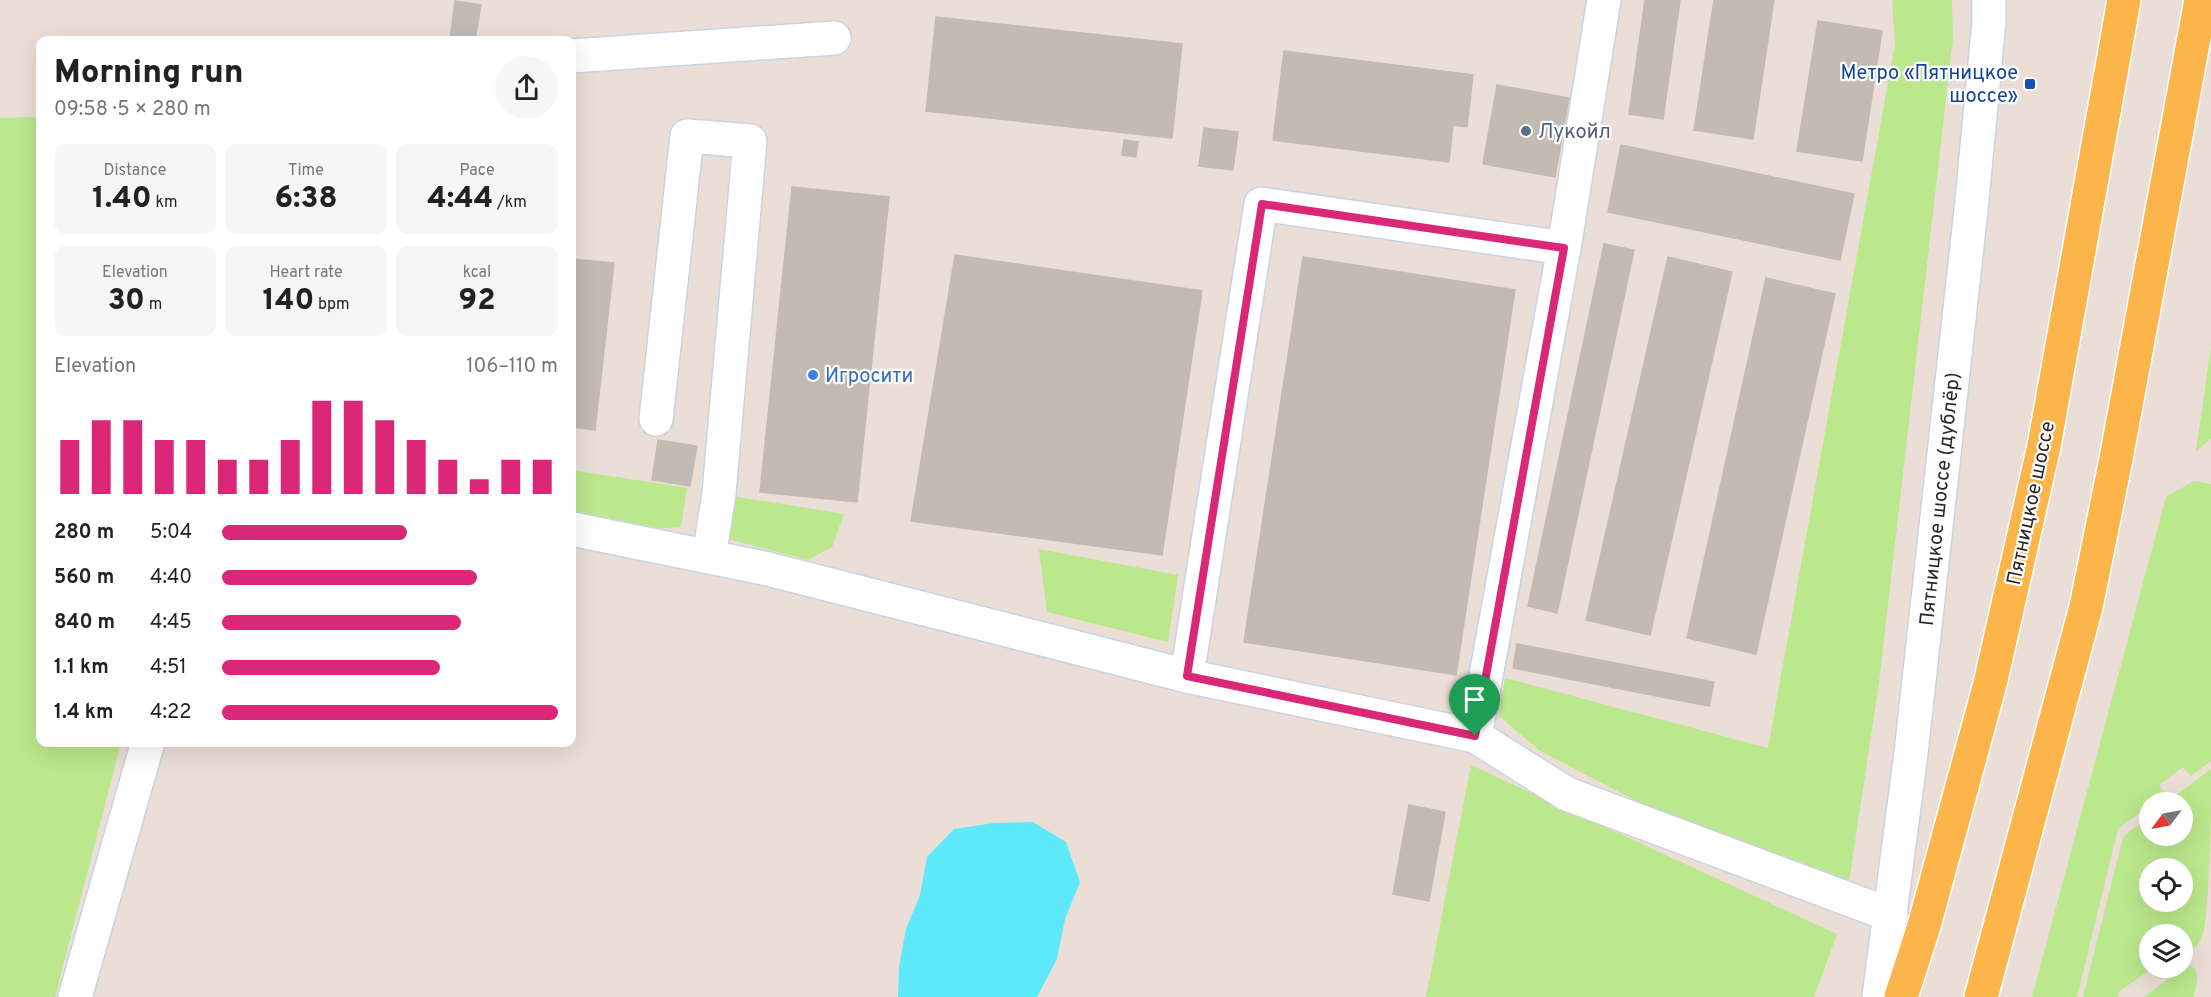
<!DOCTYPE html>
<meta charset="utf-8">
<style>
body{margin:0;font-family:Overpass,sans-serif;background:#f6f6f6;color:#222;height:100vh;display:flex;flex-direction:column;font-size:22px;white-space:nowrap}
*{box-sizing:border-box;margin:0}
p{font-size:20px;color:#767676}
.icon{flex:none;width:33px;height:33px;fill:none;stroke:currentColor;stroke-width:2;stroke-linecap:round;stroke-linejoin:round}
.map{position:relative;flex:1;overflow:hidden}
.drawer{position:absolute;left:36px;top:36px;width:540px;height:711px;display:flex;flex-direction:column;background:#fff;border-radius:12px;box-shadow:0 6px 24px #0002}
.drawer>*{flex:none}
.needle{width:39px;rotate:238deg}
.controls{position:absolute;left:2139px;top:792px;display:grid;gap:12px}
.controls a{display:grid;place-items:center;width:54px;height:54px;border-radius:50%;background:#fff;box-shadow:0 6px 24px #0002;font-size:30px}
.pin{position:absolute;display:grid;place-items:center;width:51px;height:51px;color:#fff;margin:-62px -26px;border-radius:50% 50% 50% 0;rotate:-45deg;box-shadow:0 0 6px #0007}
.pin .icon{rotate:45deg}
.round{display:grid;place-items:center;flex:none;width:63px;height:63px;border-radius:32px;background:#f6f6f6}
.summary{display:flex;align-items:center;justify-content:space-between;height:102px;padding:0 18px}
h1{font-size:33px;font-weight:800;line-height:45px}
.metrics{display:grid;grid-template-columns:repeat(3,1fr);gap:9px;height:102px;padding:6px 18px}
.metrics div{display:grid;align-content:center;border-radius:12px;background:#f6f6f6;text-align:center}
.metrics b{font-size:30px;font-weight:800}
.metrics small{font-size:16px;font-weight:400}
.metrics p{font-size:16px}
.chart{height:168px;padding:12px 18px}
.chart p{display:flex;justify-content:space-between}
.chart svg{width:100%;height:108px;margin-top:6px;stroke:#db2777;stroke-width:6}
ul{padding:0 18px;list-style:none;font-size:20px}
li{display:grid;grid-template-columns:96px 72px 1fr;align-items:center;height:45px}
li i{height:15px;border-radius:8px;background:#db2777}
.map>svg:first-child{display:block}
.green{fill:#bbe88c;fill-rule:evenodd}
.water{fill:#5ee9f8}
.building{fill:#c2bab3;stroke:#c6bab0;stroke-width:1.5}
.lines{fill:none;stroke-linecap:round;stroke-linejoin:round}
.minor-casing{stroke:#cbd3e2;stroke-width:36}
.major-casing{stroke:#fff;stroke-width:36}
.minor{stroke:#fff;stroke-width:33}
.major{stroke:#fcb54a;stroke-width:33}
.route-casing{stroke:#fff;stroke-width:12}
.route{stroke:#db2777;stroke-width:8}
.transit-dot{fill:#1a4fb4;stroke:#fff;stroke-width:2}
.service-dot{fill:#5c6f8a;stroke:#fff;stroke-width:2}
.shop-dot{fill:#3f7fe0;stroke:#fff;stroke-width:2}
.labels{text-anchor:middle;stroke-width:4.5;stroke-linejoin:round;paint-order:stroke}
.transit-label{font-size:20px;fill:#164399;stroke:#fff;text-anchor:end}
.service-label{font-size:20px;fill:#4e5e75;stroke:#fff;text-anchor:start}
.shop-label{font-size:20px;fill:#366cbe;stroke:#fff;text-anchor:start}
.street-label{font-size:20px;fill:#272727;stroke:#fff}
</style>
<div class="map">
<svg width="2211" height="997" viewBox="0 0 2211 997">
<rect width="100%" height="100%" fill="#ebded6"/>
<g class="green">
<path d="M 1892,0 L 1952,0 L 1953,38 L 1879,683 L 1848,888 L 1650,808 L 1540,751 L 1499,716 L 1505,678 L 1768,748 L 1895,44 Z"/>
<path d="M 40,117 L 40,742 L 121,743 L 55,997 L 0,997 L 0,118 Z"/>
<path d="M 2211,347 L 2211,439 L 2196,451 Z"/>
<path d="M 572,470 L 687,488 L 681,527 L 632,530 L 572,517 Z"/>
<path d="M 2194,481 L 2211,484 L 2211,761 L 2191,776 L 2183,767 L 2159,785 L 2166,794 L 2155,802 L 2150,802 L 2149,806 L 2118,829 L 2077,997 L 2032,997 L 2166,497 Z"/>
<path d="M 732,496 L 844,514 L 832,547 L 808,560 L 728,539 Z"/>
<path d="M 1039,549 L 1178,575 L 1168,642 L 1047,612 Z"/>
<path d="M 1471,765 L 1837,934 L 1814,997 L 1426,997 Z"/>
<path d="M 2211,769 C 2211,822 2211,879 2204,930 C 2201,943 2192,952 2183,959 L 2182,934 L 2150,934 L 2150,968 L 2171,968 L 2156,978 L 2150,970 L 2117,993 L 2119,997 L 2083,997 L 2123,837 L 2149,816 L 2150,836 L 2182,836 L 2182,802 L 2167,802 ZM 2150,868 L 2182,868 L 2182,902 L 2150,902 Z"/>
<path d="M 2190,965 C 2202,972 2196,985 2194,997 L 2144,997 L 2184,967 Z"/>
</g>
<path class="water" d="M 1033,822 L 1066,842 L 1080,882 L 1065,919 L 1057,959 L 1037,997 L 898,997 L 899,967 L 906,929 L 920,895 L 927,857 L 954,829 L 994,823 Z"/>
<g class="building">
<path d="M 1645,0 L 1680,0 L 1663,119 L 1629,114 Z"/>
<path d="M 1714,0 L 1774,0 L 1753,139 L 1694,130 Z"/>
<path d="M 455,1 L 481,5 L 475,40 L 450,40 Z"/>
<path d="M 936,17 L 1182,44 L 1172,138 L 926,111 Z"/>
<path d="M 1818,21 L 1882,31 L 1862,161 L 1797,151 Z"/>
<path d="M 1284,51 L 1473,75 L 1467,127 L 1453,125 L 1449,162 L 1273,140 Z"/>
<path d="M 1497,85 L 1569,98 L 1555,177 L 1483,164 Z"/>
<path d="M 1204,128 L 1238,132 L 1233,170 L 1199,166 Z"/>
<path d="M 1124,140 L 1138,142 L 1136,157 L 1122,155 Z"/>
<path d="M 1621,145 L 1854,194 L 1840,260 L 1608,212 Z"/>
<path d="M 792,187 L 889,197 L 857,502 L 760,492 Z"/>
<path d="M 1604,244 L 1634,250 L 1557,613 L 1528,606 Z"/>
<path d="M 955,255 L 1202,291 L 1162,555 L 911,521 Z"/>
<path d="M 1303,257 L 1515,290 L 1456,675 L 1244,642 Z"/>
<path d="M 1668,257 L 1732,272 L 1650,635 L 1586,620 Z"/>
<path d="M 572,259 L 614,263 L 595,430 L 572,427 Z"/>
<path d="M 1766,278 L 1835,294 L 1756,654 L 1687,638 Z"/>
<path d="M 658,440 L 697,446 L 690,486 L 652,480 Z"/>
<path d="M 1517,644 L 1714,682 L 1709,706 L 1513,668 Z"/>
<path d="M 1409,805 L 1445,812 L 1429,901 L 1393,894 Z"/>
</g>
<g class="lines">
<g class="minor-casing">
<g id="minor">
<path d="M 572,56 L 834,38"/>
<path d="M 656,419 L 687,136 L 750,141 L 719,493 L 709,557"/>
<path d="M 572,529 L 768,569 L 1187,676 L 1475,736 L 1567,794 L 1891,915"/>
<path d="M 1187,676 L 1261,204 L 1564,248"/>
<path d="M 1475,736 L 1564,248 L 1604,0"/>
<path d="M 75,997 L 148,742"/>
<path d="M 1879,997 L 1911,753 L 1971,210 L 1989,22 L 1989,0"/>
</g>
</g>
<g class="major-casing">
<g id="major">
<path d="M 1901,997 L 1924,926 L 1990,684 L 2044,446 L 2124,0"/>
<path d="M 1981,997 L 2086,607 L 2116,459 L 2201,0"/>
</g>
</g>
<use href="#minor" class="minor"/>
<use href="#major" class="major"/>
</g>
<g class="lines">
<g class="route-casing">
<path id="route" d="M 1262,204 L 1564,248 L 1475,736 L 1187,676 Z"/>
</g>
<use href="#route" class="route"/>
</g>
<rect class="transit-dot" x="2024" y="78" width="12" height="12" rx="3"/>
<circle class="service-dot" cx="1526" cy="131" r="6"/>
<circle class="shop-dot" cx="813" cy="375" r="6"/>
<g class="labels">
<g class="transit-label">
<text x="2018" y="79">Метро «Пятницкое<tspan x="2018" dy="23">шоссе»</tspan></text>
</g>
<g class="service-label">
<text x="1538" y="138">Лукойл</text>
</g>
<g class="shop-label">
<text x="825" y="382">Игросити</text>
</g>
<g class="street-label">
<text transform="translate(1939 499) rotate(-84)" y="7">Пятницкое шоссе (дублёр)</text>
<text transform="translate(2030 503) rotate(-78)" y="7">Пятницкое шоссе</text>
</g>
</g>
</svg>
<div class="controls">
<a><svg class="needle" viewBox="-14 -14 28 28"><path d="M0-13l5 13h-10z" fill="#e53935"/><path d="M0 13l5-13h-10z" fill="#767676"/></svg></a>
<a><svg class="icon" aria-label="locate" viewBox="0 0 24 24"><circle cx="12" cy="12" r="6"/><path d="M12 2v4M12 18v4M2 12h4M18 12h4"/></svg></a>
<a><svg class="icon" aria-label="layers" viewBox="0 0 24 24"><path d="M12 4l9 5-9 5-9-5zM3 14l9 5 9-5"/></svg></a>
</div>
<div class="pin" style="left:1475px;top:736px;background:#1e9e55"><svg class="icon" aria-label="arrive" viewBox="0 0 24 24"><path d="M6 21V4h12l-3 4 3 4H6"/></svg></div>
<section class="drawer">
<div class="summary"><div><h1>Morning run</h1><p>09:58 · 5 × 280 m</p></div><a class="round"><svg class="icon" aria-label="share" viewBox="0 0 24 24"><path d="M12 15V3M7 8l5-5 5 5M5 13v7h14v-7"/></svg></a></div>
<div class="metrics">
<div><p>Distance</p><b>1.40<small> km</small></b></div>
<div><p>Time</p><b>6:38</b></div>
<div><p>Pace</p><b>4:44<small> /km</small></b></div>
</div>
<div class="metrics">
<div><p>Elevation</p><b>30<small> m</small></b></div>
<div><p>Heart rate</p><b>140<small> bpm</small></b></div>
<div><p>kcal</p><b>92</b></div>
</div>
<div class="chart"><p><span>Elevation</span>106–110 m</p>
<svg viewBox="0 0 160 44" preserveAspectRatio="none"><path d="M5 44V22M15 44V14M25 44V14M35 44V22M45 44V22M55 44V30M65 44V30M75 44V22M85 44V6M95 44V6M105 44V14M115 44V22M125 44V30M135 44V38M145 44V30M155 44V30"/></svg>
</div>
<ul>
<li><b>280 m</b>5:04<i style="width:55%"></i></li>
<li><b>560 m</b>4:40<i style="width:76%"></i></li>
<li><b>840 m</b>4:45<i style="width:71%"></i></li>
<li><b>1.1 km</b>4:51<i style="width:65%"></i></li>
<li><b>1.4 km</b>4:22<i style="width:100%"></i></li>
</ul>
</section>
</div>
